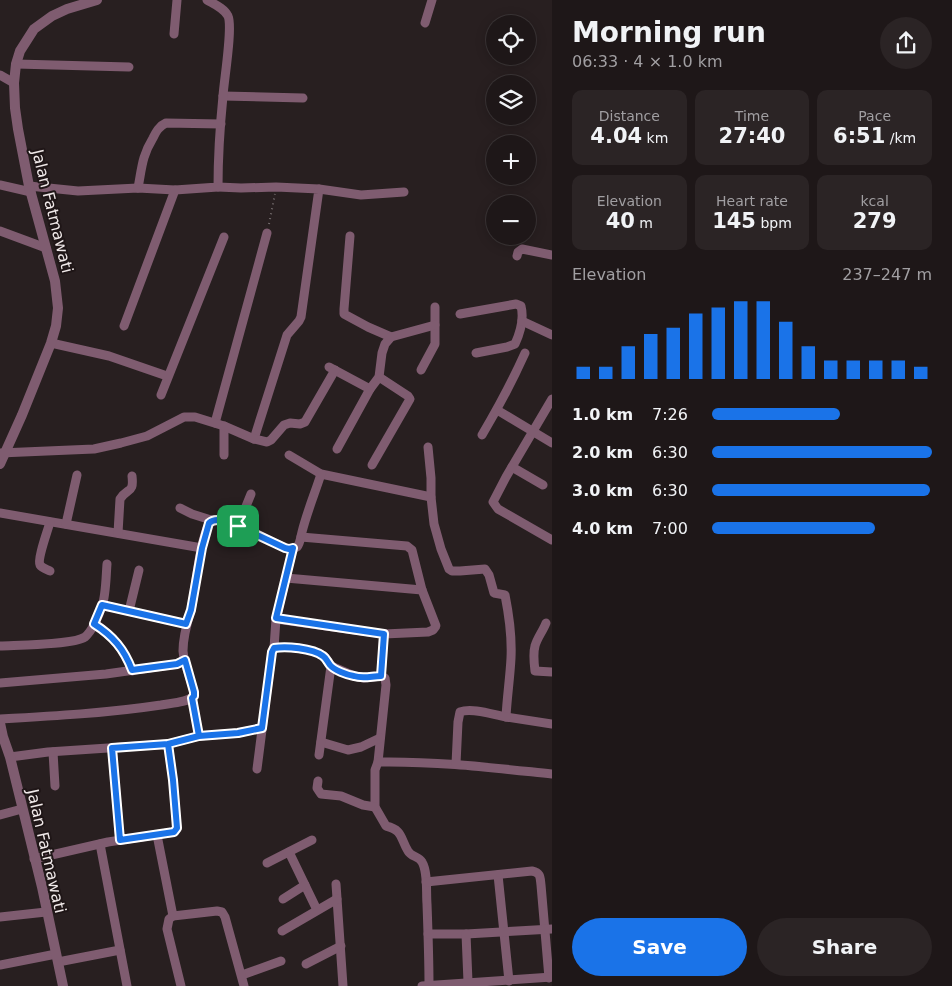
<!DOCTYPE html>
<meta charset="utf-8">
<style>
body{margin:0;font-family:"DejaVu Sans",sans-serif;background:#2b2425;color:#f1f3f6;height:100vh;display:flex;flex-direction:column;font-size:19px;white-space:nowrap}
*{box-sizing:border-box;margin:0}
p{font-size:16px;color:#a19fa2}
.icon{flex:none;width:28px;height:28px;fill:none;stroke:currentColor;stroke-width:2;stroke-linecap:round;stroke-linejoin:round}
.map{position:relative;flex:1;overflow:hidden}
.sheet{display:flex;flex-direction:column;background:#1e1718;width:400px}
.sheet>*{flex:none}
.tools{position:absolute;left:486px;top:15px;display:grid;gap:10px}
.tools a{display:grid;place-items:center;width:50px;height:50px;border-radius:50%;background:#1e1718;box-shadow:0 2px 12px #0003,0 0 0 1px #3c3637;font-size:25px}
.pin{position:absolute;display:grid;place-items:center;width:42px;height:42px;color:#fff;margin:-21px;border-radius:10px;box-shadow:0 2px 8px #0006}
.round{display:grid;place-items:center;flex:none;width:52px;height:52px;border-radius:26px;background:#2b2425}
.summary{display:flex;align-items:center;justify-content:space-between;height:85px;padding:0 20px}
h1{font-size:28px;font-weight:700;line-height:38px}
.metrics{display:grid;grid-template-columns:repeat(3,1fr);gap:8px;height:85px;padding:5px 20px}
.metrics div{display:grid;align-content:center;border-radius:10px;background:#2b2425;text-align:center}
.metrics b{font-size:21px;font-weight:700}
.metrics small{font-size:14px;font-weight:400}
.metrics p{font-size:14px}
.chart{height:140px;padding:10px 20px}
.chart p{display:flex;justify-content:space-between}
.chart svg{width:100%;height:90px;margin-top:5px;stroke:#1a73e8;stroke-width:6}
.primary-button{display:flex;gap:10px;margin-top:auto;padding:10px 20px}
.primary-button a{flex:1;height:58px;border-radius:30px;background:#1a73e8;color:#fff;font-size:20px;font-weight:700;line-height:58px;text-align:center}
.primary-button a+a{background:#2b2425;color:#f1f3f6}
ul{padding:0 20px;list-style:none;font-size:16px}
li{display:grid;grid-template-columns:80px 60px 1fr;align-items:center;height:38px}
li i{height:12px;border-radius:6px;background:#1a73e8}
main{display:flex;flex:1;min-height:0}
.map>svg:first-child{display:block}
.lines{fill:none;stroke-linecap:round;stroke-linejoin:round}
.path{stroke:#776f70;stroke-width:2;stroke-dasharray:1 4;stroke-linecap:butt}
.minor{stroke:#7f5c70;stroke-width:9}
.tertiary{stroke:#7f5c70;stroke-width:10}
.route-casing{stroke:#fff;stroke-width:10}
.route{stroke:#1a73e8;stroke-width:6}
.labels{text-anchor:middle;stroke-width:4;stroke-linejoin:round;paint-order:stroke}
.street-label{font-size:16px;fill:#f0e9e9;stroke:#1f1617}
</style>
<main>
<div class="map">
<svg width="552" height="986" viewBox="0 0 552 986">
<rect width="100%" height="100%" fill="#281f20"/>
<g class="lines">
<path class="path" d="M 269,224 L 275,194"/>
<g class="minor">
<path d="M 425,23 L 432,0"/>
<path d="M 174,34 L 177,0"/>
<path d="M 16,64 L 129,67"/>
<path d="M 0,75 L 14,83"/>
<path d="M 223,96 L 303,98"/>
<path d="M 0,185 L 31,192"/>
<path d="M 29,186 L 78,191 L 138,188 L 175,190 L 218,187 C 218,157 220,126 223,96 C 224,80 233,27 228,16 C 224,8 214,4 207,0"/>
<path d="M 218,187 L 241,188 L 276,187 L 319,189 L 301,317 L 299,321 L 287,335 L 254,439"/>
<path d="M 138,188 C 142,167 142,156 153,138 C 156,132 159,126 166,123 L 221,124"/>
<path d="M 319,189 L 361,195 L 404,192"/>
<path d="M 0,231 L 46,248"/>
<path d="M 350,236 L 344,309 L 344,314 L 368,327 L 391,337"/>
<path d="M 517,256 L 518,252 L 522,249 L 552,255"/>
<path d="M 460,314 L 516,304 L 521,306 C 524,318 520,333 515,344 L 507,347 L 476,353"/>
<path d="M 522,321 L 552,335"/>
<path d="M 124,326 L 175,190"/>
<path d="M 51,343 L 109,356 L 167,376"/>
<path d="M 329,367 L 370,389 L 337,449"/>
<path d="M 421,370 L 435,344 L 435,307"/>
<path d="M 370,389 L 379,377 L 382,353 L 385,344 L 391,337 L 435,325"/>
<path d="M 161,395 L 224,237"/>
<path d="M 552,399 L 506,477 L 493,502 L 498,509 L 552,540"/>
<path d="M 497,410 L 552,443"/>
<path d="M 215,423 L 267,233"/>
<path d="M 224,426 L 224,455"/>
<path d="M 482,435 C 498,408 512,382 525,353"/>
<path d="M 428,447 L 431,478 L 431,497 L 434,524 L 441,549 L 449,569 L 452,571 L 460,571 L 485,569 L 489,575 L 494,593 L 505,595 C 509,615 512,637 511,658 C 510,678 507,697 506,717 L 552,724"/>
<path d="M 0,453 L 94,449 L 121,443 L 147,436 L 184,417 L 195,417 L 224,426 L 254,439 L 267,442 L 271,440 L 284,425 L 290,423 L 300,424 L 305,422 L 335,370"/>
<path d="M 289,455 L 321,474 L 431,497"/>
<path d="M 372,465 L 410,399 L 408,396 L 379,377"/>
<path d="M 512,467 L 543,485"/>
<path d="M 180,508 L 192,514 L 211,520"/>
<path d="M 0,513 L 202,548"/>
<path d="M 50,522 C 48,530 37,559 40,565 C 42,568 46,569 50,571"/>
<path d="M 66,524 L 77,475"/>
<path d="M 238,526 L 251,494"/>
<path d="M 118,533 L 120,499 C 128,487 134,494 132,476"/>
<path d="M 286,578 L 422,590"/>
<path d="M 102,605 L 186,624"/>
<path d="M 129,611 L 139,570"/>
<path d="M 276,619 L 384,634 L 428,632 L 433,630 L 436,626 L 422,590 L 412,550 L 407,546 L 301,537"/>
<path d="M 94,623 C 113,636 124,649 132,671"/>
<path d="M 546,623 C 543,631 537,638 535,646 C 533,653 534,663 535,671 L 552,672"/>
<path d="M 384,634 L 381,676 L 385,678 L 386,685 L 378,762 L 375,770 L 375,807 L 386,826 C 403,830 400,838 408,851 C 411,857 419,856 422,862 C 428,872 426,892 427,904 C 428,931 429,958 429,986"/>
<path d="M 0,646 C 17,645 73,645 85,637 C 92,631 99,616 102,606 C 106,595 106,576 107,564"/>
<path d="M 274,648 L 276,619 L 293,548"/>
<path d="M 331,666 L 354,676 L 364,678 L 381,676"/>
<path d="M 0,683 L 106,674 L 177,664 L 185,660"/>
<path d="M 192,698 L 199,736"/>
<path d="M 0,719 C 54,716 108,713 161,705 C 172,703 186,703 194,696 L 194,692 C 191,679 184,665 183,651 C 183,637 187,623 191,610 C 197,582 198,549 209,523 L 211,520 C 230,517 267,540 285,548 C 289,549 293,550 297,547 C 300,544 301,536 302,532 C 307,512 315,493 321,474"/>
<path d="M 321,742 L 348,750 L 361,747 L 380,738"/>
<path d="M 112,748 L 120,840"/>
<path d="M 53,752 L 55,786"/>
<path d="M 10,757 L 48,752 L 168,744 L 199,736 L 238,733 L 262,728"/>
<path d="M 378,762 C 437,761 494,768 552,774"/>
<path d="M 456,764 L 458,722 L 460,712 C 472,707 494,715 506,717"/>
<path d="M 257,769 L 272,652 L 274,648 C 285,646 315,649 324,656 C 327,659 329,663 331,666 L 319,755"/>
<path d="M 318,781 L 317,788 L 321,794 L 341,796 L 363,805 L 375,807"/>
<path d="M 0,815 L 22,809"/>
<path d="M 157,835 L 173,916"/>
<path d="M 100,844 L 127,986"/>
<path d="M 289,852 L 317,910"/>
<path d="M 34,859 L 108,842 L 174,832 L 177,828 L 173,780 L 168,744"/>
<path d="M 267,863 L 312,840"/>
<path d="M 498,875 L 509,981"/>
<path d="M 426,882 L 532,871 C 541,873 540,877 541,885 L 549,978"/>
<path d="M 336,884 L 343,986"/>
<path d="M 283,899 L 305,885"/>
<path d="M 0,917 L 46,912"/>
<path d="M 282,931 L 337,899"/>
<path d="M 428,934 L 466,934 L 552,929"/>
<path d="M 466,934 L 468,982"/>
<path d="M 58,962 L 120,950"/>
<path d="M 306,964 L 341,946"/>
<path d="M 0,965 L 56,954"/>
<path d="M 242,975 L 281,961"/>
<path d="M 181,986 L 167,929 L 169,919 L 173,916 L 217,911 L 222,912 L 225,917 L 244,986"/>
<path d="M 422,986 L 552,977"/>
</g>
<g class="tertiary">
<path d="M 0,464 L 22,415 L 51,343 L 56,326 L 58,308 L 55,281 L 29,186 L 18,129 L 15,108 L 14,83 L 16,64 L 20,51 L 34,29 L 52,16 L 67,9 L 97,0"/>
<path d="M 0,723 L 3,737 L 10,757 L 42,887 L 63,986"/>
</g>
</g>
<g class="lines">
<g class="route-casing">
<path id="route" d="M 238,526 C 229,523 217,516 209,523 L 202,548 L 191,610 L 186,624 L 102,605 L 94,624 C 113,636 124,649 132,670 L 177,664 L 185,660 L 194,692 L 194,696 L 192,698 L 199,736 L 168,744 L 173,780 L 177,828 L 174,832 L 120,840 L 112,748 L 168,744 L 199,736 L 238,733 L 262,728 L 272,652 L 274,648 C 286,646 312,648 323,656 C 326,658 327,661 330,665 C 334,670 347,675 354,676 C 363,679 372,676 381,676 L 384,634 L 276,618 L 293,548 L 289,549 L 285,548 L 238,526"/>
</g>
<use href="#route" class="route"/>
</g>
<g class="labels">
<g class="street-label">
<text transform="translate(53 211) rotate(76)" y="6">Jalan Fatmawati</text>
<text transform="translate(47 851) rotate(77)" y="6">Jalan Fatmawati</text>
</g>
</g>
</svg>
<div class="tools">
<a><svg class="icon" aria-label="locate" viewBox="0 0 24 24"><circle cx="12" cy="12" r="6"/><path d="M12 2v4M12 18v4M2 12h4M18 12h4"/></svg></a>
<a><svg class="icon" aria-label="layers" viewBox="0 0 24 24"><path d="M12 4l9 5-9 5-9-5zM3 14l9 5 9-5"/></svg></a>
<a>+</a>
<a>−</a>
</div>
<div class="pin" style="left:238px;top:526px;background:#1e9e55"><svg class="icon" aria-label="arrive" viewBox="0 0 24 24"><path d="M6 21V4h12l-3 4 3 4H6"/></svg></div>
</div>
<section class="sheet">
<div class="summary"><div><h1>Morning run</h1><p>06:33 · 4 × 1.0 km</p></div><a class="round"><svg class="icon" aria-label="share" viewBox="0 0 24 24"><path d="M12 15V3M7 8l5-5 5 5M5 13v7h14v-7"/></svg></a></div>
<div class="metrics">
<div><p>Distance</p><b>4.04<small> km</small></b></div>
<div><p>Time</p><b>27:40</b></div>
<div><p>Pace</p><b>6:51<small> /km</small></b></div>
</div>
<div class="metrics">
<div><p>Elevation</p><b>40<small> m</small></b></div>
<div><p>Heart rate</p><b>145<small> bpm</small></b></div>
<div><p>kcal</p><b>279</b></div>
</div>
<div class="chart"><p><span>Elevation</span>237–247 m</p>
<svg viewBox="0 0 160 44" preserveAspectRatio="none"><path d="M5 44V38M15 44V38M25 44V28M35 44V22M45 44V19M55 44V12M65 44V9M75 44V6M85 44V6M95 44V16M105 44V28M115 44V35M125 44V35M135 44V35M145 44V35M155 44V38"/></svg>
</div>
<ul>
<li><b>1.0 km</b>7:26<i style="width:58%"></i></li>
<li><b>2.0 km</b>6:30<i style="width:100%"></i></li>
<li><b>3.0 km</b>6:30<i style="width:99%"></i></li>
<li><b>4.0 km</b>7:00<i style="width:74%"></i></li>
</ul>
<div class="primary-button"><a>Save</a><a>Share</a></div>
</section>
</main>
